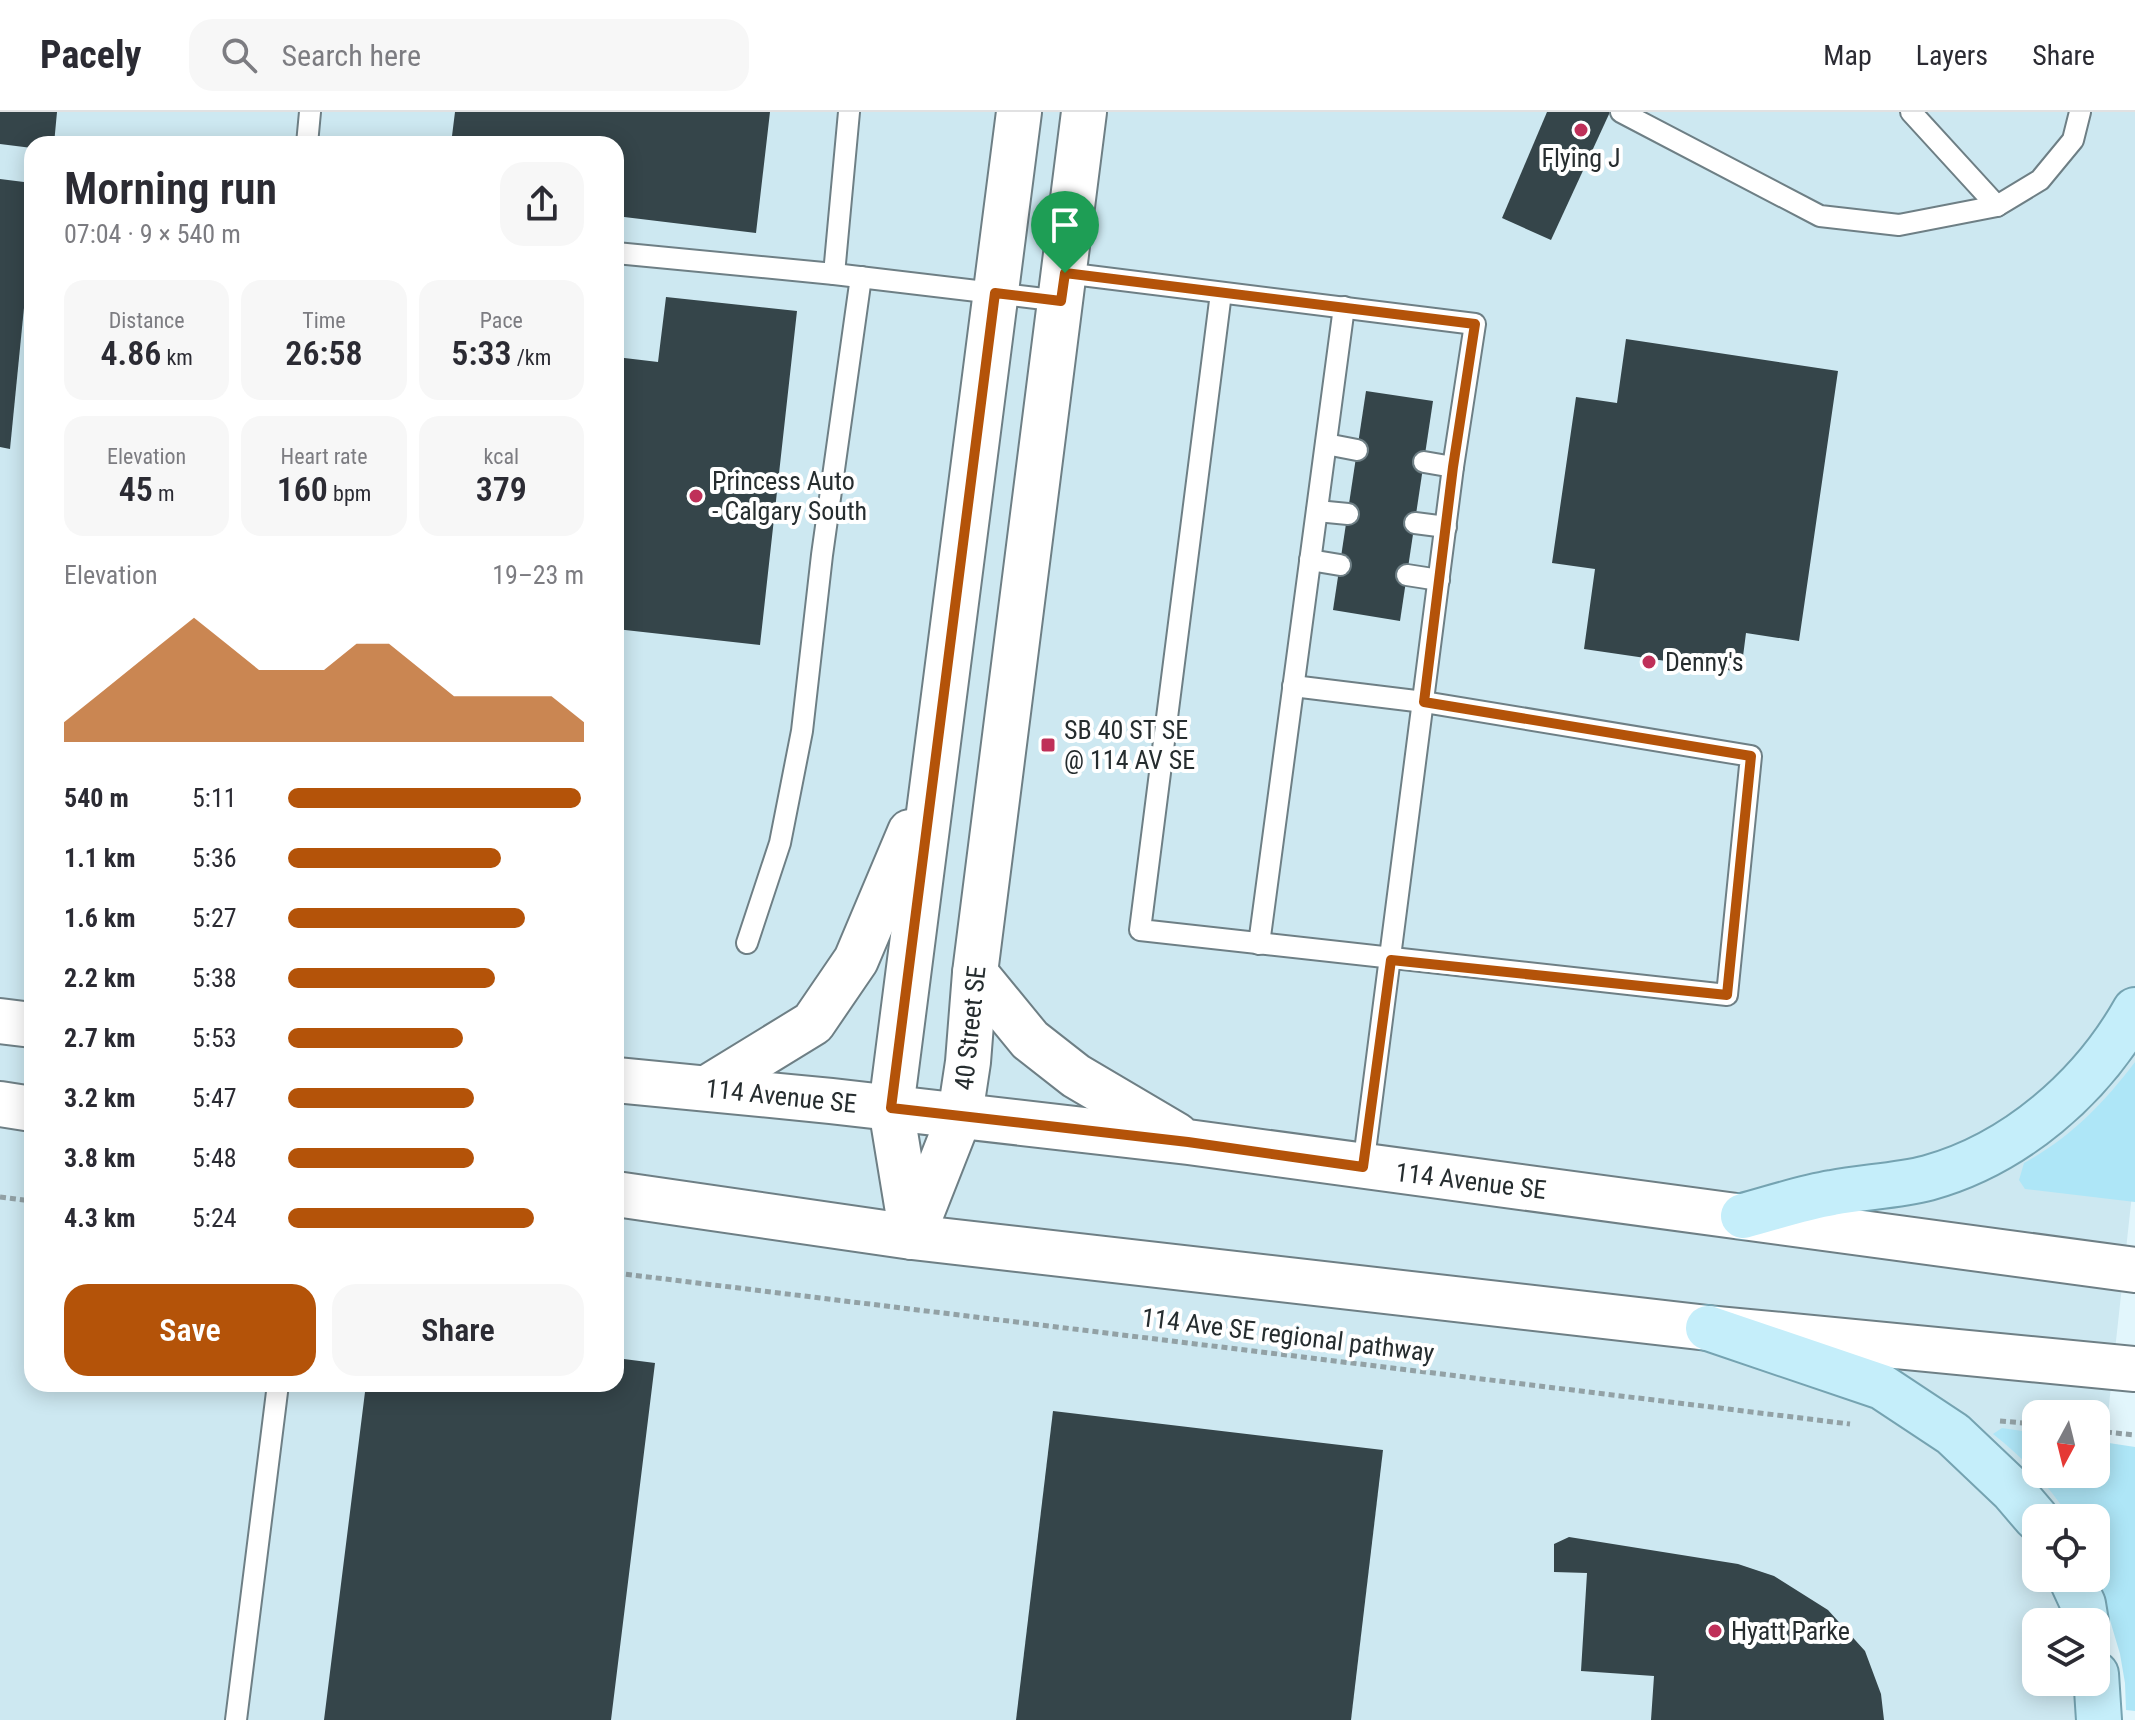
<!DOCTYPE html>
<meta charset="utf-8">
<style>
body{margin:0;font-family:"Roboto Condensed",sans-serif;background:#f7f7f7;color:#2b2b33;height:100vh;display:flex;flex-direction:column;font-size:30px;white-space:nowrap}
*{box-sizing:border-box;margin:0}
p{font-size:26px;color:#7c7c81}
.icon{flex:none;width:44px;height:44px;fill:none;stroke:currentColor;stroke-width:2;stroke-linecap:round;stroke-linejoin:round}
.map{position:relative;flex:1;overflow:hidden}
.panel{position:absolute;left:24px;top:24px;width:600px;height:1256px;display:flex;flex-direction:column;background:#fff;border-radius:24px;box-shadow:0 4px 20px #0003}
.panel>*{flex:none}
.needle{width:52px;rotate:187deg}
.buttons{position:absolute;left:2022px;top:1288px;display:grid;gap:16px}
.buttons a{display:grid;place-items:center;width:88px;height:88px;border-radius:16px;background:#fff;box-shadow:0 4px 20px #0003;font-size:40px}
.pin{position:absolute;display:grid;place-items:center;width:68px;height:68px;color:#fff;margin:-82px -34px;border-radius:50% 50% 50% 0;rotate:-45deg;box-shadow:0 0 8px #0007}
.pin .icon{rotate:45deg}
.round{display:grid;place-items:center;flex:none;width:84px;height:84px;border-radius:24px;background:#f7f7f7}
.headline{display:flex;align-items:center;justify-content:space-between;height:136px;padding:0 40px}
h1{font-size:44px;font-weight:600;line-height:60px}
.metrics{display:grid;grid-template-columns:repeat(3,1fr);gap:12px;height:136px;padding:8px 40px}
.metrics div{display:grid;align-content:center;border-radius:20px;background:#f7f7f7;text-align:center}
.metrics b{font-size:34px;font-weight:600}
.metrics small{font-size:22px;font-weight:400}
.metrics p{font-size:22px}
.chart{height:224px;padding:16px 40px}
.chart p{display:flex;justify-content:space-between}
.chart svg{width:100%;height:144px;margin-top:8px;fill:#b45309;opacity:.7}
.button{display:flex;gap:16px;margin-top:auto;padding:16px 40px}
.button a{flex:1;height:92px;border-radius:24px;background:#b45309;color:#fff;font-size:32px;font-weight:600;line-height:92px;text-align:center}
.button a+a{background:#f7f7f7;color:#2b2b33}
ul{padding:0 40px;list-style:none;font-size:26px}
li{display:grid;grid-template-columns:128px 96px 1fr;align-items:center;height:60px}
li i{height:20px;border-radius:10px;background:#b45309}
header{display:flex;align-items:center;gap:48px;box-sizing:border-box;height:112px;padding:0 40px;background:#fff;border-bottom:2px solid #e1e1e2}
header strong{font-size:38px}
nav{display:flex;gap:44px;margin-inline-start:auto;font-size:28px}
.search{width:560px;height:72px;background:#f7f7f7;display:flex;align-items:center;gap:20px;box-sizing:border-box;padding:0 28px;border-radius:24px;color:#7c7c81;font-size:30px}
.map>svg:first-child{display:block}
.built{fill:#cde8f1;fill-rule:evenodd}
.green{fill:#aee6f7}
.building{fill:#35454a}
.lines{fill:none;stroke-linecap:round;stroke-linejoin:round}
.lane-casing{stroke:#6e7f85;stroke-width:24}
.secondary-casing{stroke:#6e7f85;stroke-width:48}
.primary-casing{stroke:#75a3b1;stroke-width:48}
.path{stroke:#92a1a5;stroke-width:5;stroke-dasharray:6 4;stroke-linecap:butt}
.lane{stroke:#fff;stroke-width:20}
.secondary{stroke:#fff;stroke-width:44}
.primary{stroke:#c5eefa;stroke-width:44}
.route-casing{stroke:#fff;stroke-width:16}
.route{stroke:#b45309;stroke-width:10}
.poi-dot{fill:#bf3059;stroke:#fff;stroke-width:3}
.labels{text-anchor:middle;stroke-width:8;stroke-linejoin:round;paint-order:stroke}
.poi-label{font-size:26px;fill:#262d2f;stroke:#fff;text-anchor:start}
.street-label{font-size:26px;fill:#262d2f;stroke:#fff}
</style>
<header>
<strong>Pacely</strong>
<div class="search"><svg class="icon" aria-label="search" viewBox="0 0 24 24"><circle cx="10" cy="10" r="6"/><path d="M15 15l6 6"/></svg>Search here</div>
<nav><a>Map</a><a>Layers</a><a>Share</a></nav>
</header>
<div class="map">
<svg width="2135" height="1608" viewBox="0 0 2135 1608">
<rect width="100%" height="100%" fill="#e2f6fc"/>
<path class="built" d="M 0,0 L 2135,0 L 2135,1055 L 2096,1412 L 2096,1406 L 2036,1406 L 2036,1466 L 2090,1466 L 2085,1510 L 2036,1510 L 2036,1570 L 2079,1570 L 2075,1608 L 0,1608 ZM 32,32 L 616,32 L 616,1272 L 32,1272 ZM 2036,1302 L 2096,1302 L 2096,1362 L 2036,1362 Z"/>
<g class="green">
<path d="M 2135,950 L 2135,1090 L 2025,1077 L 2019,1068 L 2024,1051 C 2070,1026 2104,991 2135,950 Z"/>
<path d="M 2002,1316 L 2036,1321 L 2036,1362 L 2096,1362 L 2096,1329 L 2135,1335 L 2135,1599 L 2126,1598 L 2125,1571 L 2120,1542 L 2096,1461 L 2096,1406 L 2070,1406 C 2049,1374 2023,1345 1993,1322 Z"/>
</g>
<g class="building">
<path d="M 0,0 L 57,0 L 54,32 L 32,32 L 32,36 L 0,32 Z"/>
<path d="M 455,0 L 770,0 L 756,121 L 616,104 L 616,32 L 451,32 Z"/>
<path d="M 1547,0 L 1610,0 L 1551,128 L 1502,106 Z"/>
<path d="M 0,67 L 32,71 L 32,115 L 10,337 L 0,335 Z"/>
<path d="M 666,185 L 797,199 L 760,533 L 616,517 L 616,245 L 658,250 Z"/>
<path d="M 1626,227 L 1838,259 L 1799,529 L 1746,521 L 1741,560 L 1584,537 L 1595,457 L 1552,451 L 1576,285 L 1617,291 Z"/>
<path d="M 1366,279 L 1433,289 L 1400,509 L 1333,498 Z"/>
<path d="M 616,1246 L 655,1251 L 611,1608 L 324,1608 L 366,1272 L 616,1272 Z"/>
<path d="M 1053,1299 L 1383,1338 L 1351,1608 L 1016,1608 Z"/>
<path d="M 1569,1425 L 1738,1452 L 1774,1464 L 1828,1498 L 1865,1539 L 1881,1582 L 1884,1608 L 1651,1608 L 1654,1564 L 1581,1559 L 1587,1461 L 1554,1460 L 1554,1432 Z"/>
</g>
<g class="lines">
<g class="lane-casing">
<g id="lane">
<path d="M 1621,0 L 1820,104 L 1899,113 L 1997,94 L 2040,68 L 2073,28 L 2080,0"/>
<path d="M 1911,0 L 1997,94"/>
<path d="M 307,32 L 310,0"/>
<path d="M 616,141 L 834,162 L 1061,189"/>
<path d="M 1065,161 L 1475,212 L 1453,355 L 1363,1055"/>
<path d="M 834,162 L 849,0"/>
<path d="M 1221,181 L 1140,818 L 1727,883 L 1751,644 L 1424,590 L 1293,574"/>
<path d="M 1326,332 L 1357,338"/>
<path d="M 1424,350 L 1453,355"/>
<path d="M 1317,399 L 1348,402"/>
<path d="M 1415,411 L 1446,415"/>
<path d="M 1310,448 L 1340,453"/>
<path d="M 1407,463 L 1439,468"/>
<path d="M 747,831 L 780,731 L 802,619 L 822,443 L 861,165"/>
<path d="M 1259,832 L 1344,195"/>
<path d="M 236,1608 L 278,1272"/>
</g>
</g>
<g class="secondary-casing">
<g id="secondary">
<path d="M 975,861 L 1030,928 L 1076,964 L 1176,1023"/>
<path d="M 0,909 L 32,913"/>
<path d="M 616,968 L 831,989 L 1188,1030 L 2135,1158"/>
<path d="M 707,976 L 813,911 L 856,848 L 910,720"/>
<path d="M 0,992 L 32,997"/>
<path d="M 616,1082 L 912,1125 L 1708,1216 L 2135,1257"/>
<path d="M 912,1124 L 891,996 L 1019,0"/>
<path d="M 912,1125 L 960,1003 L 968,950 L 975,861 L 1084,0"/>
</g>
</g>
<g class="primary-casing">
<g id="primary">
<path d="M 1743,1104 C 1773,1096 1802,1086 1832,1081 C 1863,1075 1897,1074 1928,1066 C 2015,1042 2091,976 2135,898"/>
<path d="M 1708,1216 L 1882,1275 L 1953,1322 L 2012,1378 L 2036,1406"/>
<path d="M 2071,1466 L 2083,1492 L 2086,1510"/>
<path d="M 2096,1562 L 2099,1608"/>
</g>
</g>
<g class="path">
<path d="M 0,1085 L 32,1089"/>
<path d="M 616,1161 L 1850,1312"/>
<path d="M 2000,1309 L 2036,1312"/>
<path d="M 2096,1319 L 2135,1323"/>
</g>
<use href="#lane" class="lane"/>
<use href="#secondary" class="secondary"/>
<use href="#primary" class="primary"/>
</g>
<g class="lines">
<g class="route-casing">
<path id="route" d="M 1065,161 L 1475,212 L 1453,355 L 1424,590 L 1751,644 L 1727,883 L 1391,848 L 1363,1055 L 1188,1030 L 891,996 L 995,181 L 1061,189 Z"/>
</g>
<use href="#route" class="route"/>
</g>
<g class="poi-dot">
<circle cx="1581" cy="18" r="8"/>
<circle cx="696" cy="384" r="8"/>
<circle cx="1649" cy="550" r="8"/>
<rect x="1040" y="625" width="16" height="16" rx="4"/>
<circle cx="1715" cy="1519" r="8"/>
</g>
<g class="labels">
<g class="poi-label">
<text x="1581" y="55" text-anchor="middle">Flying J</text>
<text x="712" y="378">Princess Auto<tspan x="712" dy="30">- Calgary South</tspan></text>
<text x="1665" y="559">Denny's</text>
<text x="1064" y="627">SB 40 ST SE<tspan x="1064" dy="30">@ 114 AV SE</tspan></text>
<text x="1731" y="1528">Hyatt Parke</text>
</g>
<g class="street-label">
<text transform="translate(970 916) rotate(-84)" y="9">40 Street SE</text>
<text transform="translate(781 984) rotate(6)" y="9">114 Avenue SE</text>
<text transform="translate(1471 1069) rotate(7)" y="9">114 Avenue SE</text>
<text transform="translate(1288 1223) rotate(7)" y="9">114 Ave SE regional pathway</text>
</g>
</g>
</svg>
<div class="buttons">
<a><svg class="needle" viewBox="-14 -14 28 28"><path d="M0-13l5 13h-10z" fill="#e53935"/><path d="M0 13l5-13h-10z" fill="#7c7c81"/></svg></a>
<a><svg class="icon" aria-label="locate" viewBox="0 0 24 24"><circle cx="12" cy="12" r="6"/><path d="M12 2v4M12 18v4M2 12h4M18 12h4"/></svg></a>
<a><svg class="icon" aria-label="layers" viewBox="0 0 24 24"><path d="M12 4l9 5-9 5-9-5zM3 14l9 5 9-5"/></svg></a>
</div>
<div class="pin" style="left:1065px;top:161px;background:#1e9e55"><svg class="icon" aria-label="arrive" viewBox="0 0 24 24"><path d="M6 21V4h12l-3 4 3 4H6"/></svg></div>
<section class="panel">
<div class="headline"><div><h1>Morning run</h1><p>07:04 · 9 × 540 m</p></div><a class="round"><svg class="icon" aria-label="share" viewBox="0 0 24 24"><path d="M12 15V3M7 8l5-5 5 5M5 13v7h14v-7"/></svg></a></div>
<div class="metrics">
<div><p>Distance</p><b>4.86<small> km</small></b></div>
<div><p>Time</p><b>26:58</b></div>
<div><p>Pace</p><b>5:33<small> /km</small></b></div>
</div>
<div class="metrics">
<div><p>Elevation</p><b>45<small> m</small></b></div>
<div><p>Heart rate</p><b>160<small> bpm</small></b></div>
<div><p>kcal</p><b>379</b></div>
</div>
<div class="chart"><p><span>Elevation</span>19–23 m</p>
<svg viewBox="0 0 160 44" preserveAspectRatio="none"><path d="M0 44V38L10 30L20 22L30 14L40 6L50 14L60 22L70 22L80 22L90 14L100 14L110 22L120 30L130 30L140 30L150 30L160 38V44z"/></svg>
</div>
<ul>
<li><b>540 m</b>5:11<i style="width:99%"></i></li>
<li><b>1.1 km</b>5:36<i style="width:72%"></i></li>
<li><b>1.6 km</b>5:27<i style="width:80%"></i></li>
<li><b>2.2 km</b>5:38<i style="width:70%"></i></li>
<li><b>2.7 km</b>5:53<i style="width:59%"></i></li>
<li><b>3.2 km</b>5:47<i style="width:63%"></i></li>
<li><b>3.8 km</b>5:48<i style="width:63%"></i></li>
<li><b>4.3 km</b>5:24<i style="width:83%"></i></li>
</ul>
<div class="button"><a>Save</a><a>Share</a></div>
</section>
</div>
